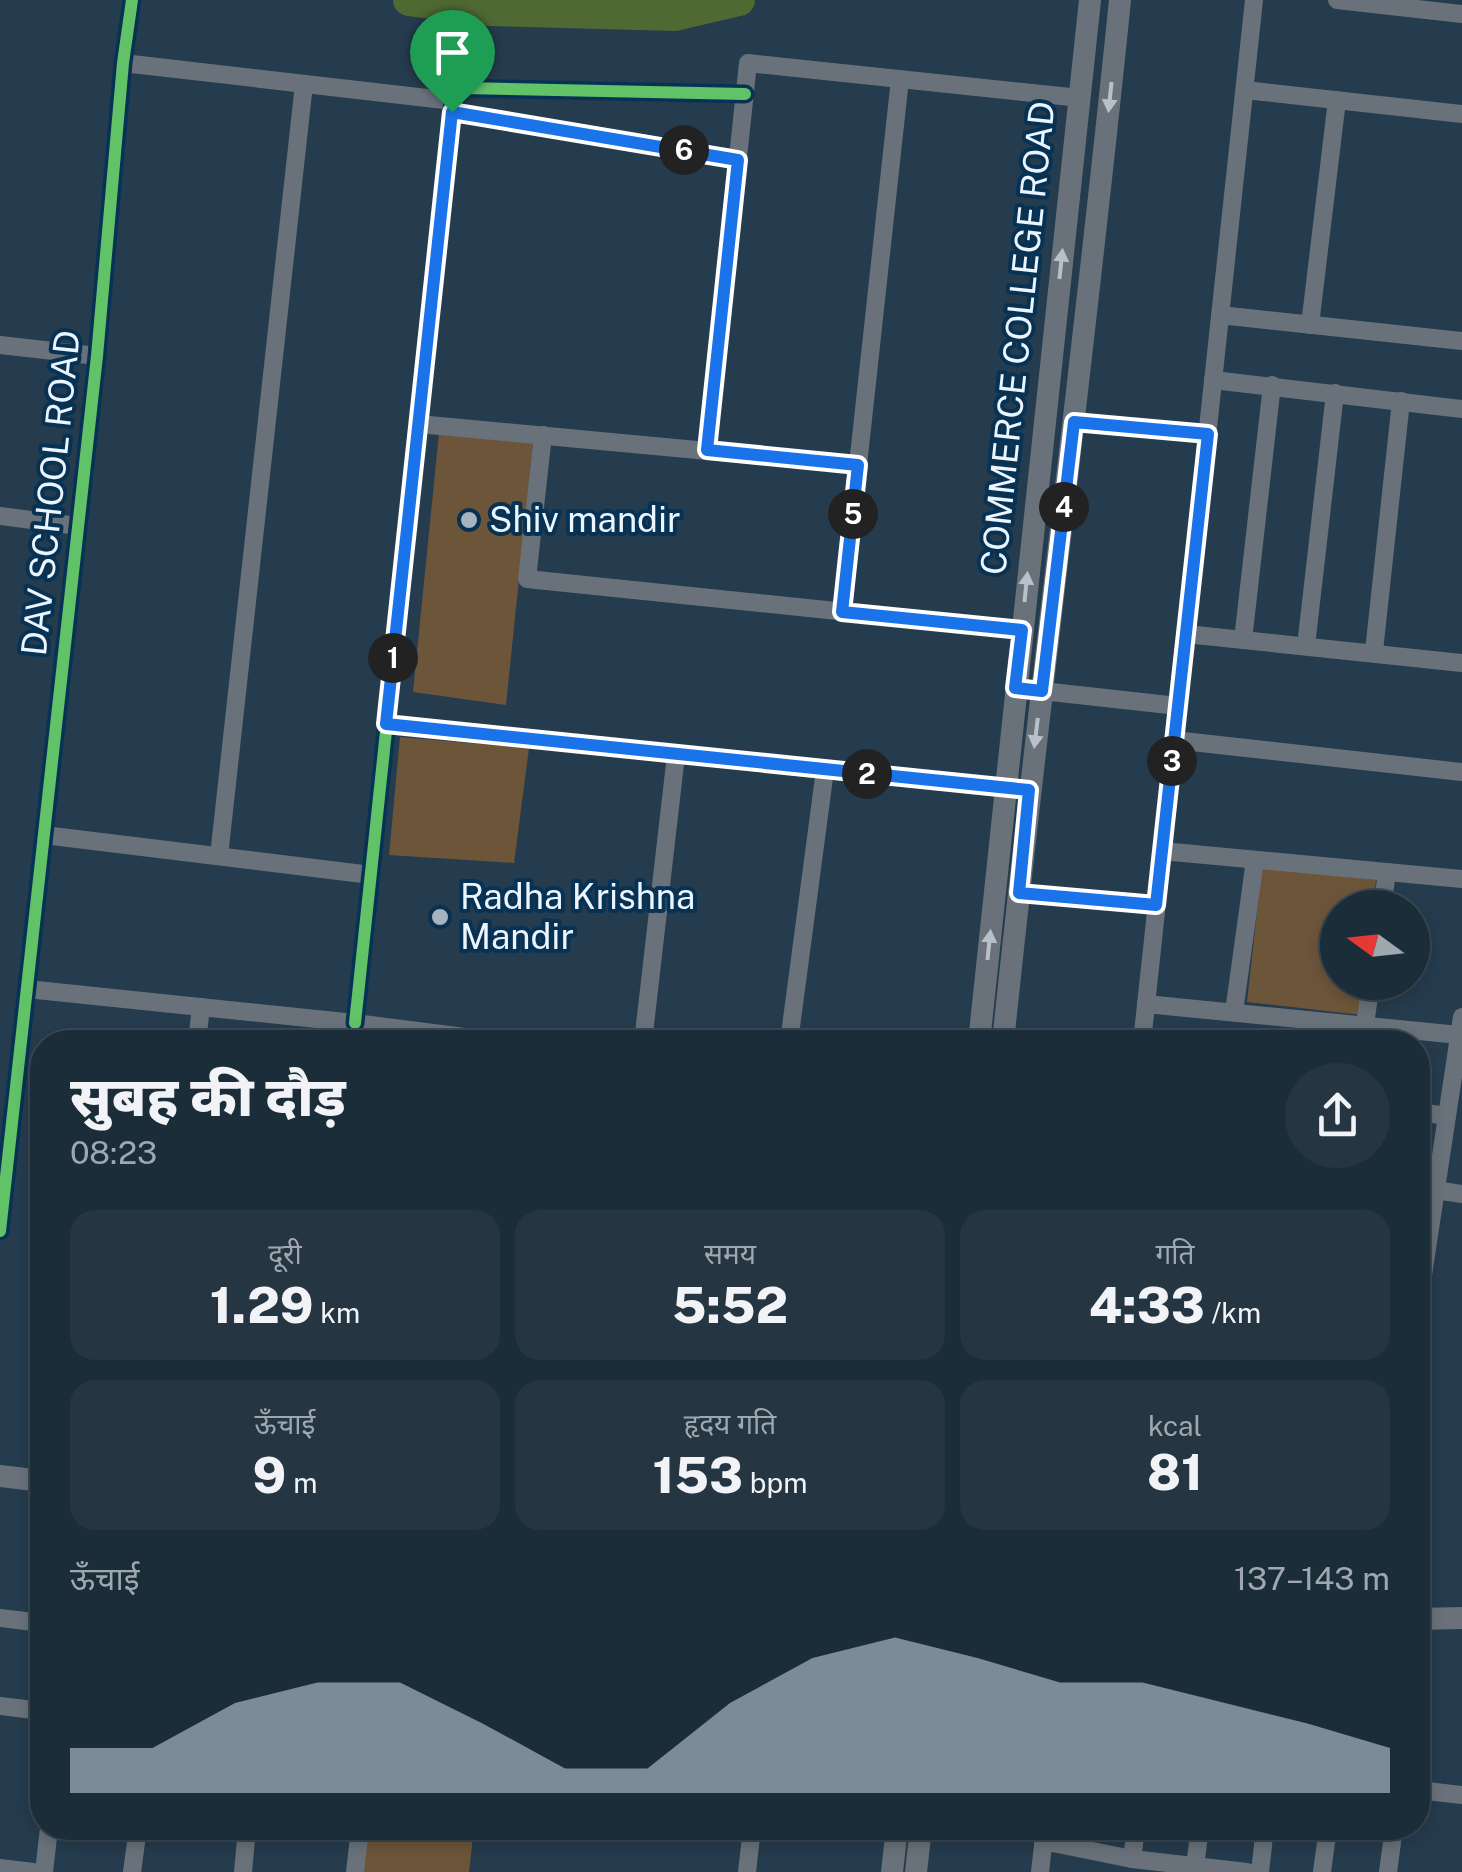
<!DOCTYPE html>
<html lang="hi">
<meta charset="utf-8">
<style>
body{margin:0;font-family:"Public Sans","Noto Sans Devanagari",sans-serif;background:#253542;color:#f1f3f6;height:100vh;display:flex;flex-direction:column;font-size:38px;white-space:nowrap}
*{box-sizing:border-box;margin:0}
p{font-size:32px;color:#a0a8af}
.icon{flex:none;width:55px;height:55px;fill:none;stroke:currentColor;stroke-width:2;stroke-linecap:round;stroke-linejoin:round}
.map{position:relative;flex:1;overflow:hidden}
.drawer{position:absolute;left:30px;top:1030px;width:1400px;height:810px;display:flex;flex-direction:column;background:#1c2d3a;border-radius:40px;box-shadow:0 5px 15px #0003,0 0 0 2px #3a4954}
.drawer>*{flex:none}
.needle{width:65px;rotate:285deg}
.controls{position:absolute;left:1320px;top:890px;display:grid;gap:20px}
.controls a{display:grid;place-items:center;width:110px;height:110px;border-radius:50%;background:#1c2d3a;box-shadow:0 5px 15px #0003,0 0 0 2px #3a4954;font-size:50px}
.pin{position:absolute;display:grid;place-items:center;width:85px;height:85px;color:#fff;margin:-102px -42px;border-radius:50% 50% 50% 0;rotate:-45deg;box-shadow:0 0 10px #0007}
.pin .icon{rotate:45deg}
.km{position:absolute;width:50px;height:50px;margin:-25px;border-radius:50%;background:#222;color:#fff;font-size:28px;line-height:50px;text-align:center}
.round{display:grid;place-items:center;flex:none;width:105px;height:105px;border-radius:52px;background:#253542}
.headline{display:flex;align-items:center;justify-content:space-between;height:170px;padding:0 40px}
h1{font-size:55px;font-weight:800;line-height:75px}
.figures{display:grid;grid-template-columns:repeat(3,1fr);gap:15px;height:170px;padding:10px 40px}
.figures div{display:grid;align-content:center;border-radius:25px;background:#253542;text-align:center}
.figures b{font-size:50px;font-weight:800}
.figures small{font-size:28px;font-weight:400}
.figures p{font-size:28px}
.chart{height:280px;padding:20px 40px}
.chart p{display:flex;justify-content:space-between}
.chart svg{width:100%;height:180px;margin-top:10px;fill:#a6b4c0;opacity:.7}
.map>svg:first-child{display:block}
.green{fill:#6d553a}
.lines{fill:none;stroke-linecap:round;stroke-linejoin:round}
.river{stroke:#506932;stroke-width:32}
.minor{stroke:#69727a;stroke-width:18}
.tertiary{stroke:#69727a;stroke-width:22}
.cycleway-casing{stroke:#073254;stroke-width:19}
.cycleway{stroke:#61c268;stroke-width:12}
.oneway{fill:#b8c1c9}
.route-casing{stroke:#fff;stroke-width:20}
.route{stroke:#1a73e8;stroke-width:12}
.poi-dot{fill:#a6b4c0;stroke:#073254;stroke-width:4}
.labels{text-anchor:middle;stroke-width:8;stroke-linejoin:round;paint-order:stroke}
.street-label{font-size:35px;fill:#ecf5fd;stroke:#073254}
.poi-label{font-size:35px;fill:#ecf5fd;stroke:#073254;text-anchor:start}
</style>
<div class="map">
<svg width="1462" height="1872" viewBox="0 0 1462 1872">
<rect width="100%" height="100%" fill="#253c4e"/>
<g class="green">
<path d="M 439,433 L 533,443 L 506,705 L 413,692 Z"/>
<path d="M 400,737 L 529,748 L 514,863 L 389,855 Z"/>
<path d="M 1262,867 L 1376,880 L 1373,907 L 1338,908 L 1338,982 L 1365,983 L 1361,1015 L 1247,1002 Z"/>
<path d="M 366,1828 L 474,1828 L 469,1872 L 361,1872 Z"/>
</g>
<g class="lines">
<path class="river" d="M 409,0 L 490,10 L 675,15 L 739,0"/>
<g class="minor">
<path d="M 1337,0 L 1462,14"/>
<path d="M 123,63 L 453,101"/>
<path d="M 1245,90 L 1462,114"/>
<path d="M 452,112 L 738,159"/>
<path d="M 1220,315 L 1462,341"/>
<path d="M 1310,325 L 1337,100"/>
<path d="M 0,345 L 97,356"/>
<path d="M 1213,380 L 1462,409"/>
<path d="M 1074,422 L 1207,434"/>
<path d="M 418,424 L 858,465"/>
<path d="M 543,435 L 527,579 L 1021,630"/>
<path d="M 707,450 L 748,63 L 1080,98"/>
<path d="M 0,516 L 78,526"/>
<path d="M 842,612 L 900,79"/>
<path d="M 1186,634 L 1462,663"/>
<path d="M 1243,640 L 1272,385"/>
<path d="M 1306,646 L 1335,393"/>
<path d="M 1374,651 L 1401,401"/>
<path d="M 1015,688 L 1178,706"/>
<path d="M 386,724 L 1029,791"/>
<path d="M 1174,740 L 1462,772"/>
<path d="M 44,835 L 371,875"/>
<path d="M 1162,851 L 1462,879"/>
<path d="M 219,856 L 304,84"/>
<path d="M 1019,893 L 1156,905"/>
<path d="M 1382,908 L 1387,872"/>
<path d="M 27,989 L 355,1023 L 504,1042"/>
<path d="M 1146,1004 L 1459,1035"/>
<path d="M 1234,1012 L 1255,860"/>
<path d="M 355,1023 L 453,101 L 466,88 L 745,94"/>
<path d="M 1365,1025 L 1371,982"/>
<path d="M 197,1042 L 201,1007"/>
<path d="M 643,1042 L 676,755"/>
<path d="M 789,1042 L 825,770"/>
<path d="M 1142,1042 L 1254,0"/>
<path d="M 1418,1112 L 1447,1116"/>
<path d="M 1436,1190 L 1462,1194"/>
<path d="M 0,1231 L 97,356 L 123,63 L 132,0"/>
<path d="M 1418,1308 L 1462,1017"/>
<path d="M 0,1618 L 42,1623"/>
<path d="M 0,1706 L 42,1711"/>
<path d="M 1418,1790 L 1462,1795"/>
<path d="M 1043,1841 L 1132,1859 L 1247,1872"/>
<path d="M 1132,1859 L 1136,1828"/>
<path d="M 1195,1866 L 1200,1828"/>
<path d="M 0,1868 L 33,1872"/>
<path d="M 44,1872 L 49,1828"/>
<path d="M 132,1872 L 138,1828"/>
<path d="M 243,1872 L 247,1828"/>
<path d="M 355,1872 L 360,1828"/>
<path d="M 747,1872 L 752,1828"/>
<path d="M 1040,1872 L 1045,1828"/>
<path d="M 1260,1872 L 1265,1828"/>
<path d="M 1322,1872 L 1328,1828"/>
<path d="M 1388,1872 L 1394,1828"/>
</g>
<g class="tertiary">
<path d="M 979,1042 L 1090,0"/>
<path d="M 1003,1042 C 1039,695 1085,348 1120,0"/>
<path d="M 0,1476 L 42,1481"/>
<path d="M 1418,1619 L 1462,1618"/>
<path d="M 892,1872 L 897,1828"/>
<path d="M 916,1872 L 921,1828"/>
</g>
<g class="cycleway-casing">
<g id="cycleway">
<path d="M 355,1023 L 453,101 L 466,88 L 745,94"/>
<path d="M 0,1231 L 97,356 L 123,63 L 132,0"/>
</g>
</g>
<use href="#cycleway" class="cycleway"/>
</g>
<defs><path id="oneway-solid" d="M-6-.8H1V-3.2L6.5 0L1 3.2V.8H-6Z" transform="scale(2.5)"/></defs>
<g class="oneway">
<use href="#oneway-solid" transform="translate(1110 97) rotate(96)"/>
<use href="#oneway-solid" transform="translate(1061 264) rotate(-84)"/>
<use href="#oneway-solid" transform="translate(1026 587) rotate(-84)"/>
<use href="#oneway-solid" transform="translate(1036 733) rotate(97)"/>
<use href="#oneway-solid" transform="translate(989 945) rotate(-84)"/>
</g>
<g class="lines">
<g class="route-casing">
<path id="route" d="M 452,112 L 738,160 L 707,450 L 858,465 L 842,612 L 1022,630 L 1015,688 L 1042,691 L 1074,422 L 1208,434 L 1156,905 L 1019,893 L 1029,790 L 386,724 Z"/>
</g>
<use href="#route" class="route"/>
</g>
<g class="poi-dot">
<circle cx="469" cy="520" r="10"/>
<circle cx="440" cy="917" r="10"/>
</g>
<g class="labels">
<g class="street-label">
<text transform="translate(1018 338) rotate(-84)" y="12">COMMERCE COLLEGE ROAD</text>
<text transform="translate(51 493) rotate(-84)" y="12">DAV SCHOOL ROAD</text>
</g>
<g class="poi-label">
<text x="489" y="532">Shiv mandir</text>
<text x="460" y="909">Radha Krishna<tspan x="460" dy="40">Mandir</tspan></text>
</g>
</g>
</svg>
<div class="controls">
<a><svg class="needle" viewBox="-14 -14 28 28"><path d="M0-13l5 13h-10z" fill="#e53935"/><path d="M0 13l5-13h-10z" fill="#a0a8af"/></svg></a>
</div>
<div class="pin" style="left:452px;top:112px;background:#1e9e55"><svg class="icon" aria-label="arrive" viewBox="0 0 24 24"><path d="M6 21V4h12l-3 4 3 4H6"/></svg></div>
<b class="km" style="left:393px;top:658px">1</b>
<b class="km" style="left:867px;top:774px">2</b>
<b class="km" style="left:1172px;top:761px">3</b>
<b class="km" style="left:1064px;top:507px">4</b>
<b class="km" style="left:853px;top:514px">5</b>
<b class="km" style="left:684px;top:150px">6</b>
<section class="drawer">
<div class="headline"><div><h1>सुबह की दौड़</h1><p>08:23</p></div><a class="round"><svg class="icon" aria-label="share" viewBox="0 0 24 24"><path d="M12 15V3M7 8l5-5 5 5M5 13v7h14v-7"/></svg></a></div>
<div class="figures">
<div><p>दूरी</p><b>1.29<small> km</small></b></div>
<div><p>समय</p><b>5:52</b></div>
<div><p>गति</p><b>4:33<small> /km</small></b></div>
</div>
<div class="figures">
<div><p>ऊँचाई</p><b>9<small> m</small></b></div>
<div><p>हृदय गति</p><b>153<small> bpm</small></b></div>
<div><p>kcal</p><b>81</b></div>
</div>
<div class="chart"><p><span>ऊँचाई</span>137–143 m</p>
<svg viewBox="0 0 160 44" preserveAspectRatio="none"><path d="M0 44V33L10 33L20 22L30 17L40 17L50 27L60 38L70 38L80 22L90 11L100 6L110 11L120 17L130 17L140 22L150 27L160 33V44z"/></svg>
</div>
</section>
</div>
